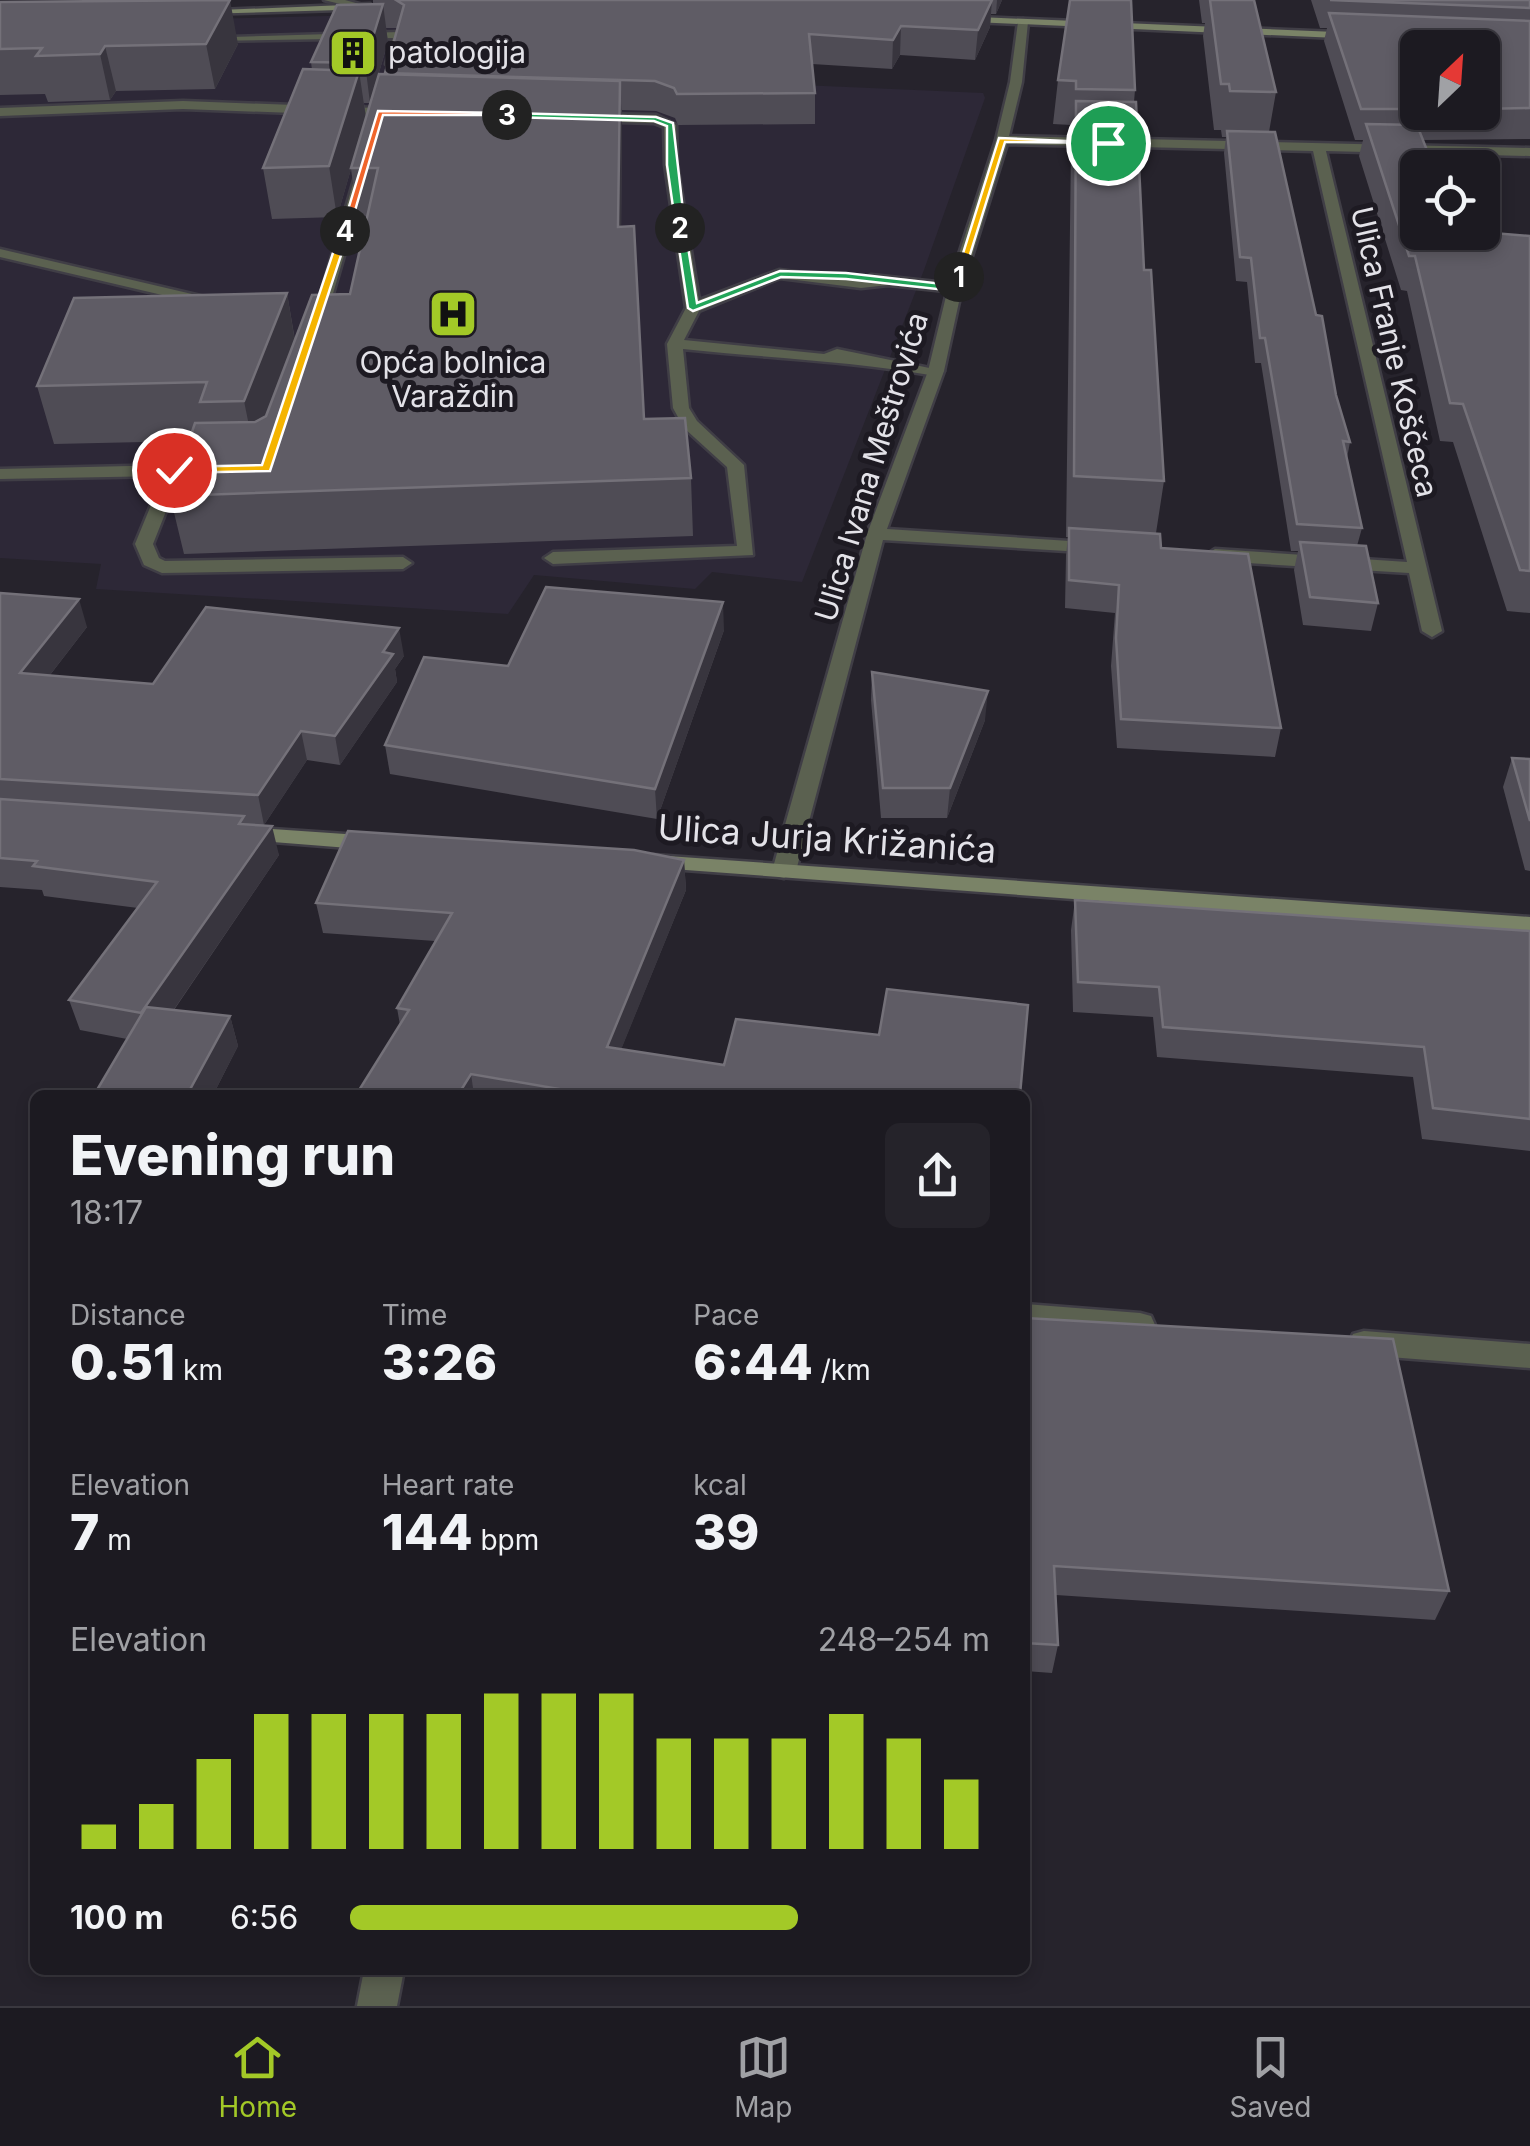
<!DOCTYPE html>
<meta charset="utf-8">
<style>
body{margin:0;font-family:Inter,sans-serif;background:#25232a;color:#f1f3f6;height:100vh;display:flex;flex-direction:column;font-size:38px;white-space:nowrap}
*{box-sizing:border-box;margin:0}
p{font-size:32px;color:#a0a1a5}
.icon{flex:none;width:55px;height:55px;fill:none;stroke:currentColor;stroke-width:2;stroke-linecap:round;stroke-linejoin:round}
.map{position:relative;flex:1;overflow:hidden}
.drawer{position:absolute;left:30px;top:1090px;width:1000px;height:885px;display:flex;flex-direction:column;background:#1c1a21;border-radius:15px;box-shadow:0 5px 15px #0003,0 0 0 2px #3a383f}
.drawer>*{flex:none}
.needle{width:65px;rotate:25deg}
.buttons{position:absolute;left:1400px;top:30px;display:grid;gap:20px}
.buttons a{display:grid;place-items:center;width:100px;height:100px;border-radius:15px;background:#1c1a21;box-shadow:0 5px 15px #0003,0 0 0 2px #3a383f;font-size:50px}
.pin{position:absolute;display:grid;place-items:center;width:85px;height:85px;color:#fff;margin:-42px;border:5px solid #fff;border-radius:50%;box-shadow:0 2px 10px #0007}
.km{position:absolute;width:50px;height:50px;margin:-25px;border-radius:50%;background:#222;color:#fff;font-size:28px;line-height:50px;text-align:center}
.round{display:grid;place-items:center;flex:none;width:105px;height:105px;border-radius:15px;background:#25232a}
.headline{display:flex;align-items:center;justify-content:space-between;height:170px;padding:0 40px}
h1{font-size:55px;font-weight:800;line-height:75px}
.figures{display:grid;grid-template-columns:repeat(3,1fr);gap:15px;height:170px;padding:10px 40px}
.figures div{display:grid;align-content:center}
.figures b{font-size:50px;font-weight:800}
.figures small{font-size:28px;font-weight:400}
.figures p{font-size:28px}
.chart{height:280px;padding:20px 40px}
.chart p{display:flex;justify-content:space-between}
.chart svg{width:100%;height:180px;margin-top:10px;stroke:#a3c927;stroke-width:6}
ul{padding:0 40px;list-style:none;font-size:32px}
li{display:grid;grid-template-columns:160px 120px 1fr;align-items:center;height:75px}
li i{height:25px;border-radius:12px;background:#a3c927}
.tabs{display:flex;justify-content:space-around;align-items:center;height:140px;border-top:2px solid #3a383f;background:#1c1a21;font-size:28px;color:#a0a1a5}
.tabs a{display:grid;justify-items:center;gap:5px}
.tabs .active{color:#a3c927}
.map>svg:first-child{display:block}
.built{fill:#2d2837}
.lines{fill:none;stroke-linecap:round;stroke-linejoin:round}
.lane-casing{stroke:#403e46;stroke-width:5}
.street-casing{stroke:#403e46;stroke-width:5}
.secondary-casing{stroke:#403e46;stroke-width:5}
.lane{fill:#5b6150;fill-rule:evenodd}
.street{fill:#5b6150;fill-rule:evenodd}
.secondary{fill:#7a8367;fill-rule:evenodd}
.wall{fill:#4f4c55;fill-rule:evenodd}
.shaded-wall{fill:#38353e}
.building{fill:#5f5c65;stroke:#747179;stroke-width:2.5}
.split-1{fill:#f5b400;stroke:#fff;stroke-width:2.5}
.split-2{fill:#22a559;stroke:#fff;stroke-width:2.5}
.split-3{fill:#22a559;stroke:#fff;stroke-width:2.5}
.split-4{fill:#f0652b;stroke:#fff;stroke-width:2.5}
.split-5{fill:#f5b400;stroke:#fff;stroke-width:2.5}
.labels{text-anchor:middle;stroke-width:10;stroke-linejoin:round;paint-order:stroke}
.far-poi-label{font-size:30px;fill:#e3e2e8;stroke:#1d1a22;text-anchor:start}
.far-street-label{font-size:30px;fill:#e3e2e8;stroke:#1d1a22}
.street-label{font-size:35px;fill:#e3e2e8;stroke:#1d1a22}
</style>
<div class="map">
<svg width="1530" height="2006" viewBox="0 0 1530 2006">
<rect width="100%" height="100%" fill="#26232c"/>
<path class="built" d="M 452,13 L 686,80 L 983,93 L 985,98 L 924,270 L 802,582 L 712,572 L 695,589 L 534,575 L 508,614 L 96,589 L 101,564 L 0,558 L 0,24 Z"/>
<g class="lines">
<g class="lane-casing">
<g id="lane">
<path d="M 399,32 L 404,35 L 398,64 L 392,67 L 386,64 L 393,38 L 205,41 L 200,38 Z"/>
<path d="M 183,101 L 402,109 L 408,113 L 402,117 L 183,109 L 0,116 L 0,108 Z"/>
<path d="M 583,114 L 656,115 L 676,125 L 677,165 L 699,300 L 779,270 L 861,280 L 871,275 L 955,284 L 962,288 L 955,292 L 888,285 L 861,288 L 780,278 L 699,311 L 684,340 L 824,354 L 837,349 L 944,371 L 936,376 C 852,361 768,358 683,349 L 689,408 L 697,421 L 744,465 L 753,555 L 553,564 L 544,558 L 553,552 L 737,546 L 727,467 L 684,428 L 673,408 L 667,344 L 686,308 L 665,165 L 664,127 L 654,123 L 587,121 Z"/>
<path d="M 359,163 L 370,166 L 323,328 L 310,331 Z"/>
<path d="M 0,249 L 209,298 L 216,302 L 209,306 L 0,257 Z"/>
<path d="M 174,465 L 210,465 L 219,470 L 210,475 L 180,476 L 153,544 L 159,558 L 165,561 L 403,557 L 412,563 L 403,569 L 162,573 L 144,565 L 135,544 L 163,476 L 0,479 L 0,469 Z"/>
<path d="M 1025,1304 L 1140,1313 L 1151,1316 L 1155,1325 L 1151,1334 L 1140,1337 L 1025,1328 Z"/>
<path d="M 1364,1331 L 1530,1344 L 1530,1368 L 1364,1355 L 1353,1352 L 1349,1343 L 1353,1334 Z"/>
<path d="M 364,1970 L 404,1970 L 397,2006 L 357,2006 Z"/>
</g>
</g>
<g class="street-casing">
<g id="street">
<path d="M 324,0 L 345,0 L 370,7 L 365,10 Z"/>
<path d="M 1023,19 L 1028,22 L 1022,82 L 1009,136 L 1530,148 L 1530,156 L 1326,151 L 1442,631 L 1432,637 L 1422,631 L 1409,573 L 1215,561 L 1206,555 L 1215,549 L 1407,562 L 1313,151 L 1007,144 L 962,288 L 944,371 L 887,529 L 1100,543 L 1109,548 L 1100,553 L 883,540 L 796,871 L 784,878 L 776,876 L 772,871 L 867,534 L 928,371 L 948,288 L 996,140 L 1010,82 L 1018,22 Z"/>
</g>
</g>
<g class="secondary-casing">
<g id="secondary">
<path d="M 370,4 L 374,9 L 200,14 L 195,11 Z"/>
<path d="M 955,16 L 1360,33 L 1365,36 L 1360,39 L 951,21 Z"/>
<path d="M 244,827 L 374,836 L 385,843 L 374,850 L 236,839 L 233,834 L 236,829 Z"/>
<path d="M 653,855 L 1530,917 L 1530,933 L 645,867 L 642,862 Z"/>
</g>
</g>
<use href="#lane" class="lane"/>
<use href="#street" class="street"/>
<use href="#secondary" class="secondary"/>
</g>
<g class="wall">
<path d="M 373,0 L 1002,0 L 996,14 L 991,14 L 990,27 L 975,60 L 900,55 L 892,69 L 812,64 L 815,93 L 815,124 L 678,125 L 675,118 L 656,111 L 622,110 L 621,227 L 644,419 L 691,478 L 693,536 L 184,554 L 170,496 L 189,441 L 54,444 L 37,386 L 287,293 L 295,340 L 350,294 L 368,216 L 358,217 L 351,169 L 337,217 L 272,219 L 263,168 L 312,70 L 311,62 L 373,4 ZM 386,28 L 397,28 L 385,74 L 370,103 L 388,42 ZM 364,103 L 370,103 L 366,117 Z"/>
<path d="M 1070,0 L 1135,90 L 1134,102 L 1144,270 L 1164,481 L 1156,533 L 1161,548 L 1281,728 L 1275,757 L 1117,748 L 1111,666 L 1115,613 L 1065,608 L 1066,555 L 1068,537 L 1066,537 L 1071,149 L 1072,134 L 1071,125 L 1053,124 L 1058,80 Z"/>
<path d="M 1199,0 L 1254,0 L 1276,92 L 1269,132 L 1336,395 L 1350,442 L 1347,458 L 1362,528 L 1357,546 L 1378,603 L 1371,631 L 1303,625 L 1294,570 L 1298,551 L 1291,551 L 1261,363 L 1255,363 L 1247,282 L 1236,281 L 1224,153 L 1226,137 L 1222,137 L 1221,130 L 1214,130 L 1203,36 L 1205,23 L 1202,23 Z"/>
<path d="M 1311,0 L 1530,0 L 1530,139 L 1423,140 L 1418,232 L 1530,236 L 1530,613 L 1507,611 L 1453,442 L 1440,441 L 1407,291 L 1401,290 L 1359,156 L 1363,140 L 1355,140 L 1324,41 L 1327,28 L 1320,28 ZM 1418,48 L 1482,48 L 1482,112 L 1418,112 Z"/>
<path d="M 0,2 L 238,44 L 215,89 L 116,91 L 110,100 L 48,102 L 45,94 L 0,95 Z"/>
<path d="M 0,593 L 87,627 L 50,675 L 153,684 L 404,656 L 395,669 L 397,682 L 340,765 L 307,760 L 264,825 L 279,855 L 174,1010 L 230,1016 L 238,1046 L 213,1095 L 94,1095 L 127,1039 L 80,1030 L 69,1000 L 138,908 L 44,896 L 42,890 L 0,887 Z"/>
<path d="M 724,630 L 657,819 L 390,774 L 385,745 L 508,666 Z"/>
<path d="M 872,672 L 985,720 L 947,818 L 881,818 L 871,700 Z"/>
<path d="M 1512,758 L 1530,759 L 1530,871 L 1525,870 L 1503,787 Z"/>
<path d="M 684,860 L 686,890 L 621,1049 L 724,1065 L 1020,1095 L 356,1095 L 400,1025 L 397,1008 L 435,941 L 323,933 L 316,903 Z"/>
<path d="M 1075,900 L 1530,931 L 1530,1151 L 1422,1139 L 1413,1077 L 1157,1057 L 1153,1017 L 1073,1012 L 1071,930 Z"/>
<path d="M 1025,1318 L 1449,1591 L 1435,1620 L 1056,1595 L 1058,1645 L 1052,1673 L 1025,1671 Z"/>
</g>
<g class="shaded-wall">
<path d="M 230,0 L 238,44 L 215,89 L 206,44 Z"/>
<path d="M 992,0 L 990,27 L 975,60 L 978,30 Z"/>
<path d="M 997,0 L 1002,0 L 996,14 Z"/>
<path d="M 383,4 L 388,42 L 370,103 L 365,63 Z"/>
<path d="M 901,26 L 900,55 L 892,69 L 893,40 Z"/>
<path d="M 105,46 L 116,91 L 110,100 L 100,54 Z"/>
<path d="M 359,71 L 366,118 L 337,217 L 329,166 Z"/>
<path d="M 620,81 L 622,126 L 621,277 L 618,227 Z"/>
<path d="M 287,293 L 296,348 L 256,460 L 244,401 Z"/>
<path d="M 79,599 L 87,627 L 29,702 L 20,673 Z"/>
<path d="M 723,602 L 724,630 L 657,819 L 655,789 Z"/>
<path d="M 399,628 L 404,656 L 395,669 L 397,682 L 340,765 L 335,736 L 383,652 Z"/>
<path d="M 988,691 L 985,720 L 947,818 L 950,788 Z"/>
<path d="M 301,731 L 307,760 L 264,825 L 258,795 Z"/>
<path d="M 272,826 L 279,855 L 151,1043 L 141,1013 Z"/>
<path d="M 684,860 L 686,890 L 610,1077 L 607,1047 Z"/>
<path d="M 230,1016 L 238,1046 L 213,1095 L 187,1095 Z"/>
<path d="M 471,1074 L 474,1095 L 458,1095 Z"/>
</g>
<g class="building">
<path d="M 230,0 L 206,44 L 105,46 L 100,54 L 36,56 L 42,48 L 0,49 L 0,2 Z"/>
<path d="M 396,0 L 992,0 L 978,30 L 901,26 L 893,40 L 809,34 L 815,93 L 677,94 L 674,88 L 655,81 L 385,73 L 404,5 Z"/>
<path d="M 1070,0 L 1131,0 L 1135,90 L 1076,89 L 1076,81 L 1058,80 Z"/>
<path d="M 1210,0 L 1254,0 L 1276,92 L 1230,91 L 1229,84 L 1221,84 Z"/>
<path d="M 1330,0 L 1530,0 L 1530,8 Z"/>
<path d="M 383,4 L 365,63 L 311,62 L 337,5 Z"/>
<path d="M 1329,13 L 1530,21 L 1530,108 L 1482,109 L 1482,48 L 1418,48 L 1418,109 L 1361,109 Z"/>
<path d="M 303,69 L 359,71 L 329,166 L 263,168 Z"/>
<path d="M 379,74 L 620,81 L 618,227 L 634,226 L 644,419 L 685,418 L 691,478 L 170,496 L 195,423 L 255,422 L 266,416 L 312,295 L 350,294 L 378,168 L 351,168 Z"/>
<path d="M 1076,101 L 1136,102 L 1144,270 L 1151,270 L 1164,481 L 1074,476 Z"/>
<path d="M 1366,124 L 1417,125 L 1434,168 L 1418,168 L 1418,232 L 1481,232 L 1530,236 L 1530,571 L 1520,570 L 1463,404 L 1450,403 L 1415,256 L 1409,256 Z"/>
<path d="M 1227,131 L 1275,132 L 1316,315 L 1322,316 L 1336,395 L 1350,442 L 1343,441 L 1362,528 L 1297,524 L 1265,338 L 1260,338 L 1251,258 L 1240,257 Z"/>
<path d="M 287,293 L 244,401 L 200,402 L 207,382 L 37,386 L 74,298 Z"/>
<path d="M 1069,528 L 1160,534 L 1161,548 L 1248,554 L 1281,728 L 1121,719 L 1116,638 L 1119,585 L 1069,580 Z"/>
<path d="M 1300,542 L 1366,546 L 1378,603 L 1310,597 Z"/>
<path d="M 546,587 L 723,602 L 655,789 L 385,745 L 424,657 L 508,666 Z"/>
<path d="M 0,593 L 79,599 L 20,673 L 153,684 L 206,607 L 399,628 L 383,652 L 393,654 L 335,736 L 301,731 L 258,795 L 0,779 Z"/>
<path d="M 872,672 L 988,691 L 950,788 L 883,788 Z"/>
<path d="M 1512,758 L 1530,759 L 1530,821 Z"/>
<path d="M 0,799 L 244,816 L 239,824 L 272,826 L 141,1013 L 69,1000 L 157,882 L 33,866 L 37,861 L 0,858 Z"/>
<path d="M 348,831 L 634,850 L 684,860 L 607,1047 L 724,1065 L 736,1019 L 879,1035 L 887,989 L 1028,1005 L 1020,1095 L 594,1095 L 471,1074 L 458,1095 L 356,1095 L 409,1010 L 397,1008 L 452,913 L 316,903 Z"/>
<path d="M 1075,900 L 1530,931 L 1530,1119 L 1433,1108 L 1424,1047 L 1163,1027 L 1159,987 L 1078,982 Z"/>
<path d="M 146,1007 L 230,1016 L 187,1095 L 94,1095 Z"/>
<path d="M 1025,1318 L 1393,1339 L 1449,1591 L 1054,1566 L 1058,1645 L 1025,1643 Z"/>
</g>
<path class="split-1" d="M 999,138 L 1112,143 L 1005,142 L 963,277 L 955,279 Z"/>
<path class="split-2" d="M 680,226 L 685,228 L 697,303 L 780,271 L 846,273 L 951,285 L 955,275 L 963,277 L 955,291 L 846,279 L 781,277 L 693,311 L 688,308 L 676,228 Z"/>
<path class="split-3" d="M 507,113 L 656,117 L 673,123 L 685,228 L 676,228 L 667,165 L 667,126 L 654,121 L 505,117 Z"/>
<path class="split-4" d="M 378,111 L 507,113 L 511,115 L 383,115 L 349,231 L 341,233 Z"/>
<path class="split-5" d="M 341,229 L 349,231 L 270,471 L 170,473 L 174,467 L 262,465 Z"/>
<defs>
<g id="building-square" transform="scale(2.5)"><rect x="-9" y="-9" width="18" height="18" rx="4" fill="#a3c927" stroke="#1d1a22"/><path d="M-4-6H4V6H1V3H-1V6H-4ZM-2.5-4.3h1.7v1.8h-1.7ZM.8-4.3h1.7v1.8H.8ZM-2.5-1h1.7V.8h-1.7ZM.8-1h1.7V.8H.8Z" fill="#111"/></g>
<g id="hospital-square" transform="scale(2.5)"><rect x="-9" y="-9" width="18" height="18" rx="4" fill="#a3c927" stroke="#1d1a22"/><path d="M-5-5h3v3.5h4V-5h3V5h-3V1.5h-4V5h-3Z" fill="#111"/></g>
</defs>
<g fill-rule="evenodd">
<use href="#building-square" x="353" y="53"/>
<use href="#hospital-square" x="453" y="314"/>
</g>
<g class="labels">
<g class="far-poi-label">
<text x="388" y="63">patologija</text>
<text x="453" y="373" text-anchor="middle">Opća bolnica<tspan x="453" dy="34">Varaždin</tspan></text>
</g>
<g class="far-street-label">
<text transform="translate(1394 352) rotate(77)" y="10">Ulica Franje Koščeca</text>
<text transform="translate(872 467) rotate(-73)" y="10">Ulica Ivana Meštrovića</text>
</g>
<g class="street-label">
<text transform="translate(827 839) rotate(4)" y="12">Ulica Jurja Križanića</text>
</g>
</g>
</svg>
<div class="buttons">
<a><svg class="needle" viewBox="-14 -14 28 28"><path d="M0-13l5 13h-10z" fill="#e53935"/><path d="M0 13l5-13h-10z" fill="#a0a1a5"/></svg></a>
<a><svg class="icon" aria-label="locate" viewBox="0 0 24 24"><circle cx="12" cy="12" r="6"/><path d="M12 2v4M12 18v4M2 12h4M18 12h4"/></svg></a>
</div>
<div class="pin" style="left:1108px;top:143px;background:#1e9e55"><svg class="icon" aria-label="arrive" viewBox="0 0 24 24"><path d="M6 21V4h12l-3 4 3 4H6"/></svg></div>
<div class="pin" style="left:174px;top:470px;background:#d93025"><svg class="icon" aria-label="check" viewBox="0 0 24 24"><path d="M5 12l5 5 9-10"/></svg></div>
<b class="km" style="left:959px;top:277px">1</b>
<b class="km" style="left:680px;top:228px">2</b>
<b class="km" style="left:507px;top:115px">3</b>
<b class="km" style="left:345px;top:231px">4</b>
<section class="drawer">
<div class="headline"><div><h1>Evening run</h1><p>18:17</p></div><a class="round"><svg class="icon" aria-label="share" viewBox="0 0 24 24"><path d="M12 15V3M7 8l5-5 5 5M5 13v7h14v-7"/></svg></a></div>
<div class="figures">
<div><p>Distance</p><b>0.51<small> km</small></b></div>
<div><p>Time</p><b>3:26</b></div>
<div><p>Pace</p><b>6:44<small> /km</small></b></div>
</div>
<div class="figures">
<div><p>Elevation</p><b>7<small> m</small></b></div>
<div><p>Heart rate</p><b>144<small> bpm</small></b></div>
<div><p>kcal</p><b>39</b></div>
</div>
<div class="chart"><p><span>Elevation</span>248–254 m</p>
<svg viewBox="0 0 160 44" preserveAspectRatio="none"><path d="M5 44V38M15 44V33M25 44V22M35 44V11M45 44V11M55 44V11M65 44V11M75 44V6M85 44V6M95 44V6M105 44V17M115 44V17M125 44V17M135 44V11M145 44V17M155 44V27"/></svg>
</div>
<ul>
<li><b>100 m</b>6:56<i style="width:70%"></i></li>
</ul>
</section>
</div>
<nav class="tabs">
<a class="active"><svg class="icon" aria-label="home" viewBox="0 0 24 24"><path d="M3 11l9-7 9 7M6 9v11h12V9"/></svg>Home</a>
<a><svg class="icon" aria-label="map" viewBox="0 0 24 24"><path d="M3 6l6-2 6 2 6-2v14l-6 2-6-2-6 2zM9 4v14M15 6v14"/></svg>Map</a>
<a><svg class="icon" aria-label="saved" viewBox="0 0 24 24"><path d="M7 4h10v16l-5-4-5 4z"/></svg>Saved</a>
</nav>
